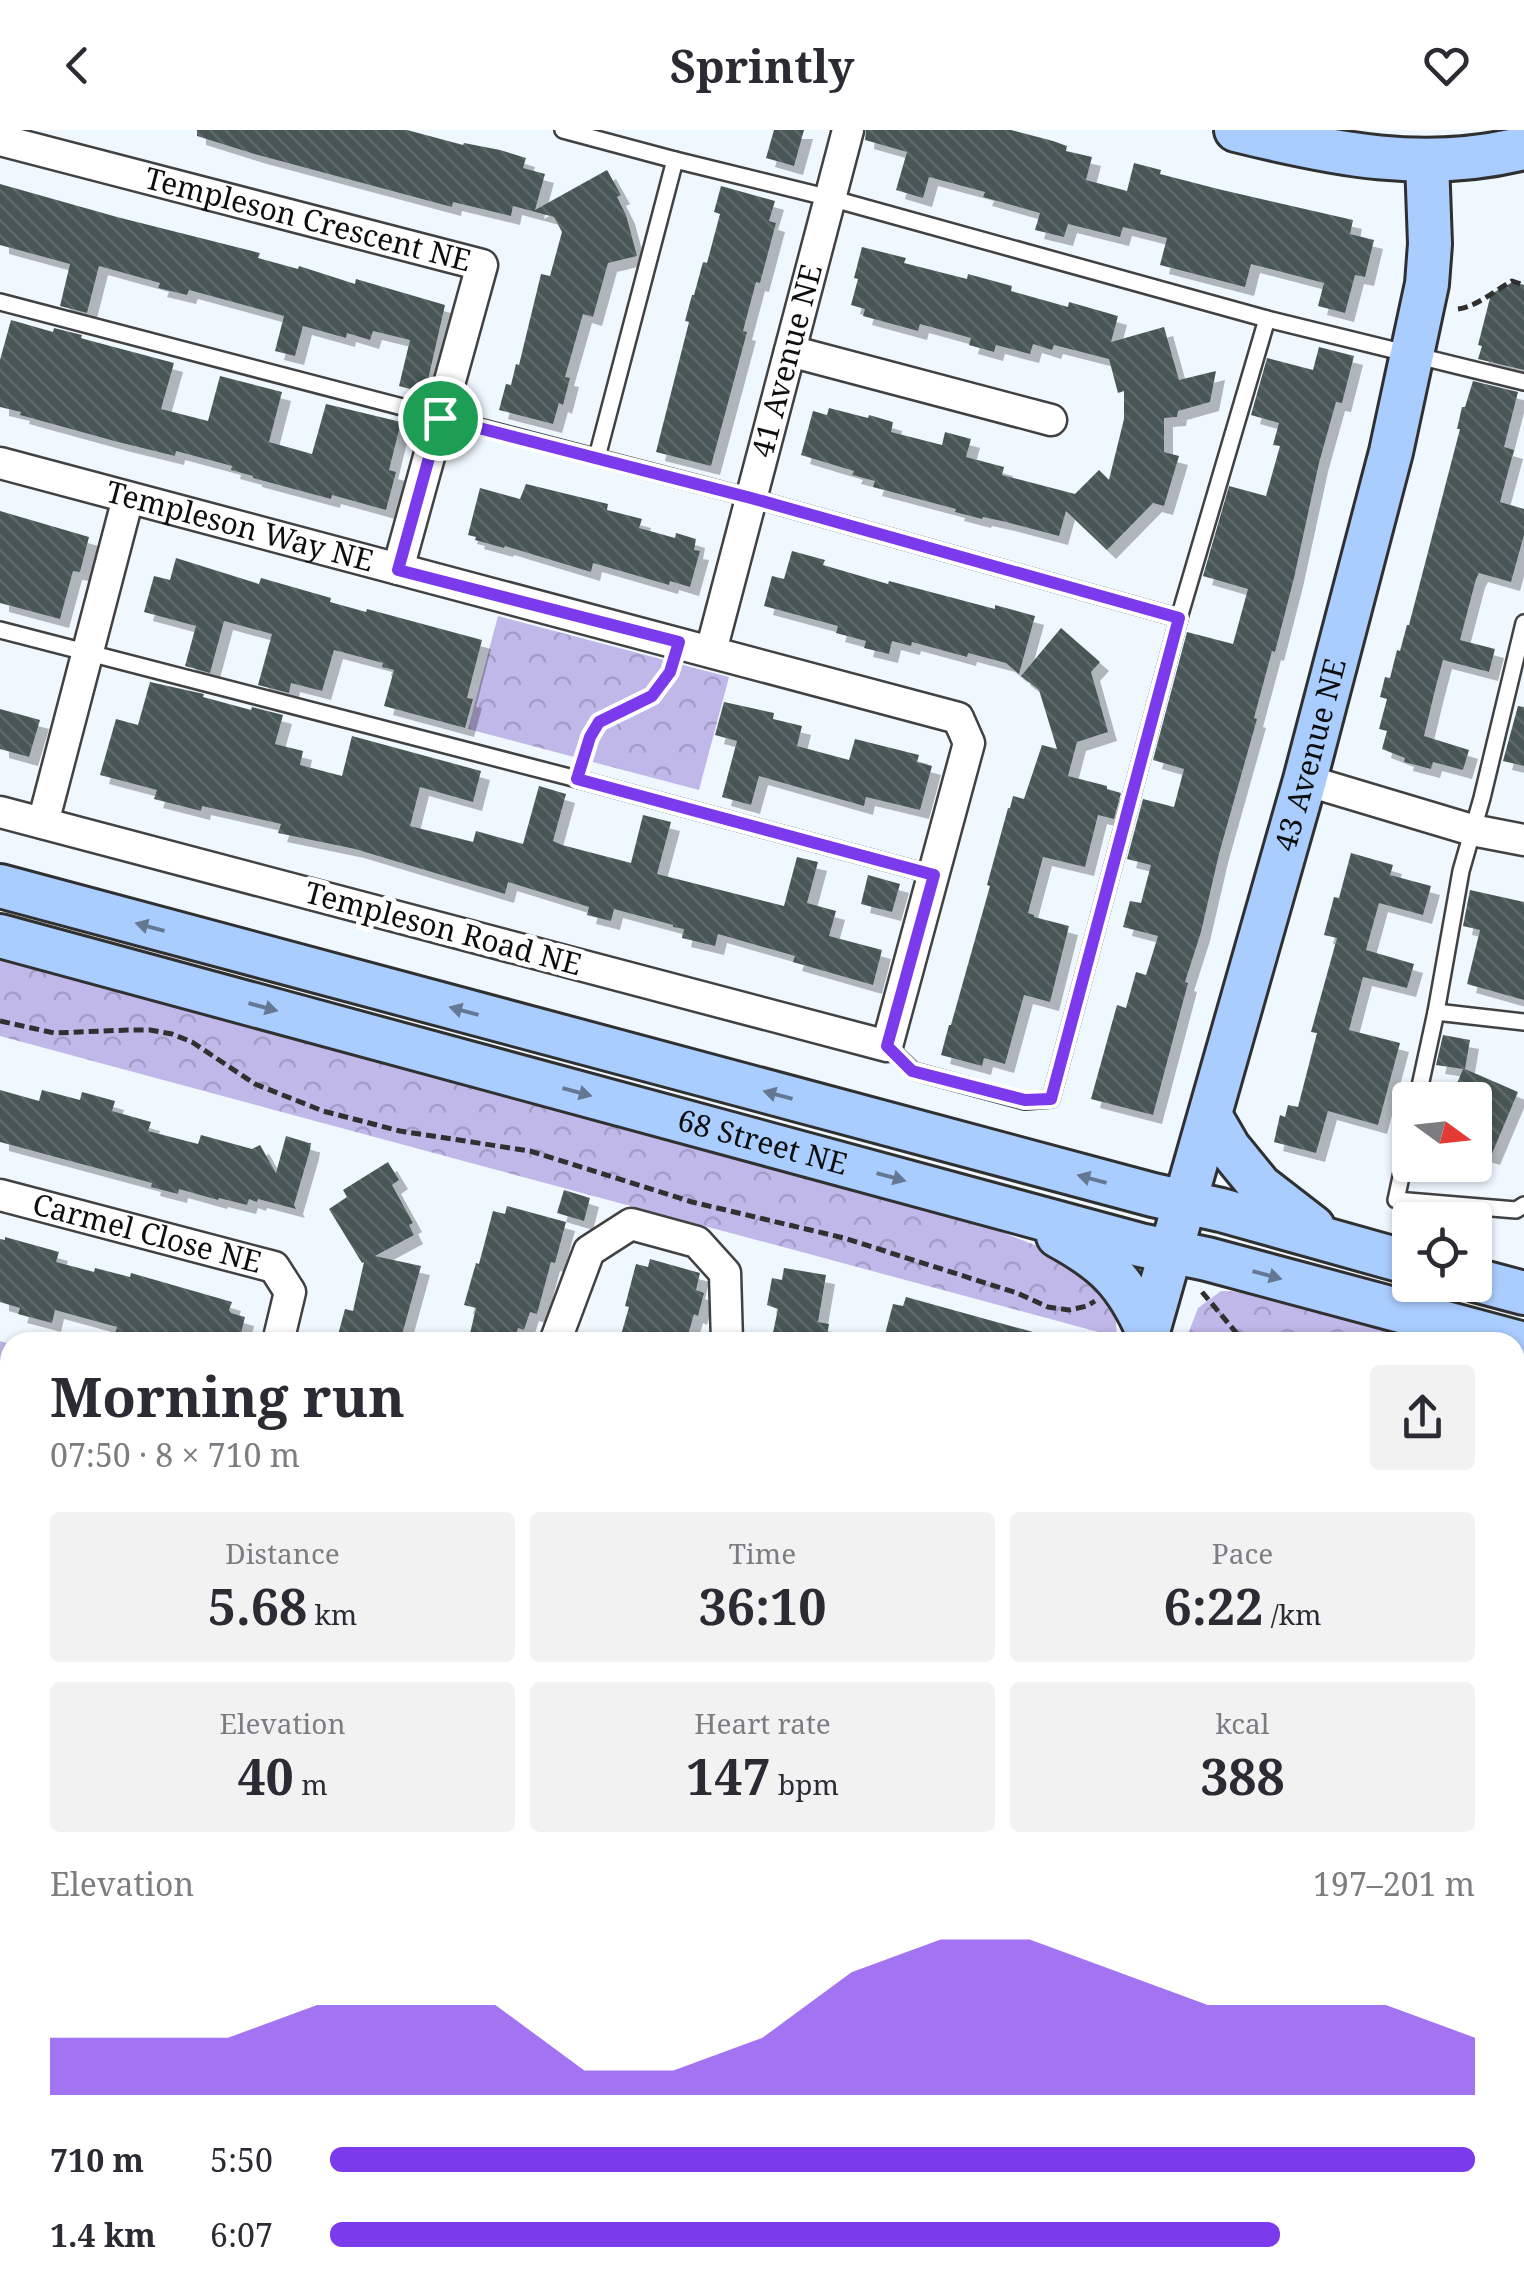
<!DOCTYPE html>
<meta charset="utf-8">
<style>
body{margin:0;font-family:"Noto Serif",serif;background:#f2f2f3;color:#2b2b33;height:100vh;display:flex;flex-direction:column;font-size:38px;white-space:nowrap}
*{box-sizing:border-box;margin:0}
p{font-size:32px;color:#7c7c81}
.icon{flex:none;width:55px;height:55px;fill:none;stroke:currentColor;stroke-width:2;stroke-linecap:round;stroke-linejoin:round}
.map{position:relative;flex:1;overflow:hidden}
.sheet{position:absolute;left:0px;top:1202px;width:1525px;height:962px;display:flex;flex-direction:column;background:#fff;border-radius:30px 30px 0 0;box-shadow:0 2px 8px #0004}
.sheet>*{flex:none}
.needle{width:65px;rotate:105deg}
.fabs{position:absolute;left:1392px;top:952px;display:grid;gap:20px}
.fabs a{display:grid;place-items:center;width:100px;height:100px;border-radius:10px;background:#fff;box-shadow:0 2px 8px #0004;font-size:50px}
.pin{position:absolute;display:grid;place-items:center;width:85px;height:85px;color:#fff;margin:-42px;border:5px solid #fff;border-radius:50%;box-shadow:0 2px 10px #0007}
.round{display:grid;place-items:center;flex:none;width:105px;height:105px;border-radius:10px;background:#f2f2f3}
.overview{display:flex;align-items:center;justify-content:space-between;height:170px;padding:0 50px}
h1{font-size:55px;font-weight:700;line-height:75px}
.metrics{display:grid;grid-template-columns:repeat(3,1fr);gap:15px;height:170px;padding:10px 50px}
.metrics div{display:grid;align-content:center;border-radius:10px;background:#f2f2f3;text-align:center}
.metrics b{font-size:50px;font-weight:700}
.metrics small{font-size:28px;font-weight:400}
.metrics p{font-size:28px}
.chart{height:280px;padding:20px 50px}
.chart p{display:flex;justify-content:space-between}
.chart svg{width:100%;height:180px;margin-top:10px;fill:#7c3aed;opacity:.7}
ul{padding:0 50px;list-style:none;font-size:32px}
li{display:grid;grid-template-columns:160px 120px 1fr;align-items:center;height:75px}
li i{height:25px;border-radius:12px;background:#7c3aed}
header{display:flex;justify-content:space-between;align-items:center;height:130px;padding:0 50px;background:#fff;font-size:45px;font-weight:700}
.map>svg:first-child{display:block}
.park{fill:url(#park-crowns)}
.building{fill:url(#building-back-hatch);filter:url(#shadow)}
.lines{fill:none;stroke-linecap:round;stroke-linejoin:round}
.lane-casing{stroke:#414141;stroke-width:20}
.street-casing{stroke:#414141;stroke-width:35}
.secondary-casing{stroke:#303030;stroke-width:48}
.path{stroke:#303030;stroke-width:5;stroke-dasharray:10 5;stroke-linecap:butt}
.lane{stroke:#fff;stroke-width:15}
.street{stroke:#fff;stroke-width:30}
.secondary{stroke:#aacdff;stroke-width:42}
.oneway{fill:#647793}
.route-casing{stroke:#fff;stroke-width:20}
.route{stroke:#7c3aed;stroke-width:12}
.labels{text-anchor:middle;stroke-width:10;stroke-linejoin:round;paint-order:stroke}
.street-label{font-size:30px;fill:#0e0e0e;stroke:#fff}
</style>
<header><svg class="icon" aria-label="back" viewBox="0 0 24 24"><path d="M15 5l-7 7 7 7"/></svg>Sprintly<svg class="icon" aria-label="heart" viewBox="0 0 24 24"><path d="M12 20l-8-8c-3-5 5-10 8-4 3-6 11-1 8 4z"/></svg></header>
<div class="map">
<svg width="1524" height="2163" viewBox="0 0 1524 2163">
<defs>
<pattern id="park-crowns" width="20" height="18" patternUnits="userSpaceOnUse" patternTransform="scale(2.5)"><rect width="20" height="18" fill="#c1b8ea"/><path d="M2 6a3 3 0 1 1 6 0M12 15a3 3 0 1 1 6 0" fill="none" stroke="#a59dc8"/></pattern>
<pattern id="building-back-hatch" width="6" height="6" patternUnits="userSpaceOnUse" patternTransform="scale(2.5)"><rect width="6" height="6" fill="#4a5657"/><path d="M-1 5l2 2M0 0l6 6M5-1l2 2" fill="none" stroke="#60696a"/></pattern>
<filter id="shadow"><feDropShadow dx="9" dy="9" stdDeviation="0" flood-color="#0004"/></filter>
</defs>
<rect width="100%" height="100%" fill="#eff7ff"/>
<g class="park">
<path d="M 498,486 L 729,547 L 699,660 L 468,599 Z"/>
<path d="M 0,823 L 968,1089 L 1035,1115 L 1087,1140 L 1115,1179 L 1117,1207 L 0,906 Z"/>
<path d="M 1221,1161 L 1253,1162 L 1440,1212 L 1185,1212 L 1198,1178 Z"/>
<path d="M 0,1211 L 10,1214 L 10,1275 L 0,1277 Z"/>
<path d="M 1515,1233 L 1524,1235 L 1524,1315 L 1515,1312 Z"/>
<path d="M 1194,2155 L 1281,2155 L 1287,2163 L 1192,2163 Z"/>
</g>
<g class="building">
<path d="M 197,0 L 407,0 L 463,15 L 464,13 L 500,20 L 526,28 L 523,38 L 545,44 L 535,80 L 607,40 L 621,65 L 617,67 L 626,85 L 637,126 L 608,133 L 593,187 L 583,184 L 565,247 L 570,248 L 563,275 L 559,273 L 553,294 L 499,280 L 506,254 L 511,255 L 516,234 L 519,235 L 541,144 L 550,146 L 562,102 L 554,87 L 513,76 L 511,86 L 453,72 L 452,77 L 258,25 L 197,6 Z"/>
<path d="M 774,0 L 804,0 L 794,36 L 766,28 Z"/>
<path d="M 866,0 L 1011,0 L 1053,11 L 1067,16 L 1066,21 L 1092,27 L 1086,50 L 1127,61 L 1134,33 L 1161,40 L 1160,44 L 1218,59 L 1353,90 L 1350,104 L 1374,110 L 1365,147 L 1355,145 L 1345,183 L 1318,176 L 1324,153 L 1251,134 L 1245,157 L 1160,135 L 1167,108 L 1123,97 L 1120,107 L 1068,94 L 1064,107 L 1035,100 L 1040,83 L 983,67 L 985,62 L 929,47 L 923,68 L 896,60 L 907,22 L 865,10 Z"/>
<path d="M 0,54 L 117,87 L 260,123 L 258,128 L 298,139 L 299,136 L 355,154 L 356,149 L 445,175 L 425,263 L 399,256 L 410,210 L 373,201 L 370,210 L 347,203 L 346,208 L 303,196 L 295,226 L 275,221 L 284,186 L 189,160 L 187,165 L 158,158 L 160,153 L 99,136 L 87,183 L 60,176 L 70,134 L 0,115 Z"/>
<path d="M 721,56 L 775,71 L 769,91 L 776,93 L 760,153 L 756,152 L 743,201 L 747,202 L 711,336 L 656,322 L 689,192 L 685,191 L 692,165 L 694,165 L 703,132 L 707,133 L 720,84 L 714,82 Z"/>
<path d="M 862,117 L 906,128 L 904,133 L 967,149 L 968,144 L 1012,156 L 1011,161 L 1068,177 L 1069,172 L 1118,186 L 1111,212 L 1164,197 L 1179,250 L 1216,241 L 1210,272 L 1178,281 L 1177,287 L 1164,288 L 1164,322 L 1179,326 L 1164,376 L 1153,373 L 1107,420 L 1066,381 L 1059,406 L 1006,392 L 983,387 L 982,389 L 955,382 L 956,379 L 873,357 L 875,351 L 852,345 L 854,341 L 801,325 L 813,281 L 827,285 L 829,278 L 868,288 L 869,285 L 893,292 L 891,302 L 942,315 L 945,302 L 971,309 L 966,327 L 1004,337 L 1002,345 L 1075,364 L 1099,340 L 1109,350 L 1124,289 L 1124,261 L 1118,263 L 1109,229 L 1054,215 L 1052,220 L 1033,214 L 1030,224 L 996,215 L 994,222 L 969,215 L 971,208 L 920,194 L 918,201 L 863,186 L 865,179 L 851,175 L 858,149 L 854,148 Z"/>
<path d="M 1513,152 L 1524,155 L 1524,240 L 1478,229 L 1482,216 L 1478,215 L 1491,164 Z"/>
<path d="M 11,190 L 53,202 L 54,198 L 82,205 L 81,208 L 84,209 L 174,233 L 161,279 L 208,291 L 220,246 L 282,262 L 269,312 L 312,324 L 326,274 L 401,292 L 389,340 L 396,342 L 386,380 L 332,365 L 331,369 L 253,348 L 253,346 L 231,340 L 232,336 L 176,321 L 175,326 L 118,312 L 20,285 L 21,282 L 0,277 L 0,230 Z"/>
<path d="M 1319,217 L 1354,226 L 1342,273 L 1336,272 L 1319,333 L 1294,448 L 1275,522 L 1272,521 L 1254,588 L 1257,589 L 1219,724 L 1201,802 L 1185,852 L 1188,853 L 1153,985 L 1091,969 L 1117,875 L 1126,878 L 1136,842 L 1146,845 L 1158,806 L 1123,797 L 1130,771 L 1141,773 L 1151,735 L 1127,729 L 1143,669 L 1174,677 L 1184,639 L 1153,630 L 1187,502 L 1233,514 L 1248,459 L 1203,446 L 1229,356 L 1266,366 L 1280,316 L 1273,315 L 1279,293 L 1251,285 L 1267,228 L 1313,240 Z"/>
<path d="M 1473,251 L 1518,262 L 1504,317 L 1514,320 L 1500,372 L 1524,379 L 1524,405 L 1511,452 L 1479,443 L 1476,449 L 1460,510 L 1495,519 L 1489,542 L 1443,530 L 1435,560 L 1424,606 L 1469,620 L 1463,640 L 1433,632 L 1431,639 L 1404,632 L 1405,628 L 1382,619 L 1387,601 L 1379,599 L 1387,569 L 1380,567 L 1385,547 L 1390,548 L 1397,520 L 1400,521 L 1407,495 L 1409,495 L 1460,299 L 1457,299 L 1462,277 L 1465,277 Z"/>
<path d="M 526,354 L 608,374 L 607,380 L 642,389 L 639,398 L 675,408 L 676,403 L 696,409 L 694,420 L 700,421 L 690,457 L 670,451 L 669,455 L 593,433 L 591,442 L 505,416 L 504,418 L 475,410 L 476,407 L 468,405 L 480,358 L 520,369 Z"/>
<path d="M 0,381 L 89,407 L 80,442 L 73,441 L 60,489 L 0,473 Z"/>
<path d="M 792,421 L 825,430 L 823,435 L 888,454 L 889,451 L 995,479 L 995,475 L 1035,486 L 1019,544 L 1006,533 L 968,523 L 967,527 L 912,512 L 911,516 L 892,511 L 889,524 L 864,518 L 866,511 L 836,503 L 838,496 L 764,476 L 772,446 L 784,449 Z"/>
<path d="M 176,428 L 259,454 L 261,448 L 331,468 L 330,472 L 366,482 L 367,479 L 482,510 L 467,568 L 473,569 L 465,598 L 384,576 L 394,540 L 382,537 L 383,533 L 334,520 L 322,561 L 291,553 L 289,563 L 258,555 L 272,504 L 224,491 L 210,543 L 185,536 L 196,496 L 144,482 L 154,446 L 170,450 Z"/>
<path d="M 1061,498 L 1100,532 L 1091,542 L 1108,602 L 1077,612 L 1068,646 L 1107,656 L 1107,659 L 1121,663 L 1114,689 L 1098,685 L 1085,737 L 1043,727 L 1028,783 L 1034,785 L 1034,787 L 1069,796 L 1050,872 L 1024,865 L 1005,934 L 984,928 L 982,936 L 941,925 L 949,895 L 951,895 L 990,756 L 987,755 L 1008,678 L 1010,678 L 1013,666 L 1024,669 L 1042,615 L 1057,619 L 1039,560 L 1021,546 Z"/>
<path d="M 150,552 L 204,564 L 203,567 L 251,580 L 252,577 L 283,585 L 275,614 L 303,621 L 300,635 L 342,646 L 352,606 L 481,641 L 473,672 L 420,657 L 410,696 L 473,712 L 476,701 L 523,714 L 539,656 L 566,664 L 553,711 L 562,715 L 631,733 L 643,685 L 671,692 L 657,744 L 784,776 L 797,727 L 818,732 L 807,773 L 836,781 L 829,806 L 882,820 L 873,855 L 793,832 L 795,826 L 718,804 L 715,816 L 682,808 L 684,799 L 673,797 L 673,795 L 614,779 L 611,791 L 587,785 L 589,777 L 508,752 L 505,764 L 355,719 L 278,703 L 281,694 L 202,676 L 201,681 L 154,669 L 157,660 L 100,645 L 116,589 L 138,595 Z"/>
<path d="M 724,572 L 774,583 L 773,589 L 802,596 L 797,616 L 849,630 L 855,609 L 919,625 L 917,632 L 932,636 L 920,680 L 866,667 L 864,676 L 759,646 L 751,675 L 722,667 L 737,611 L 715,605 Z"/>
<path d="M 1518,576 L 1524,577 L 1524,636 L 1503,631 Z"/>
<path d="M 0,579 L 40,590 L 29,627 L 0,619 Z"/>
<path d="M 1351,723 L 1393,735 L 1390,745 L 1431,756 L 1423,785 L 1379,773 L 1366,820 L 1414,834 L 1407,858 L 1363,847 L 1349,900 L 1400,913 L 1378,995 L 1328,981 L 1316,1023 L 1274,1012 L 1280,985 L 1285,987 L 1288,975 L 1298,977 L 1317,903 L 1311,902 L 1337,808 L 1324,805 L 1334,767 L 1339,768 Z"/>
<path d="M 868,745 L 900,754 L 892,782 L 861,774 Z"/>
<path d="M 1470,760 L 1524,772 L 1524,870 L 1467,854 L 1480,800 L 1463,796 Z"/>
<path d="M 1443,905 L 1470,910 L 1465,939 L 1518,962 L 1491,1026 L 1475,1021 L 1475,970 L 1450,970 L 1463,939 L 1436,935 Z"/>
<path d="M 0,960 L 39,971 L 42,960 L 80,970 L 82,962 L 115,971 L 112,981 L 151,992 L 148,1001 L 198,1014 L 201,1005 L 252,1019 L 260,1015 L 276,1043 L 286,1006 L 309,1013 L 311,1013 L 310,1020 L 294,1075 L 296,1079 L 258,1069 L 257,1072 L 249,1069 L 247,1075 L 219,1068 L 218,1070 L 179,1059 L 178,1064 L 151,1057 L 152,1053 L 0,1012 Z"/>
<path d="M 388,1032 L 399,1050 L 392,1055 L 413,1093 L 409,1095 L 414,1105 L 375,1126 L 421,1136 L 400,1212 L 336,1212 L 345,1179 L 353,1181 L 364,1132 L 362,1133 L 329,1079 L 347,1067 L 343,1060 Z"/>
<path d="M 564,1060 L 590,1068 L 584,1091 L 557,1083 Z"/>
<path d="M 507,1076 L 566,1092 L 555,1133 L 551,1132 L 537,1184 L 530,1182 L 524,1200 L 518,1198 L 514,1212 L 468,1212 L 476,1178 L 464,1175 L 476,1133 L 479,1134 L 493,1081 L 505,1084 Z"/>
<path d="M 5,1107 L 59,1122 L 56,1132 L 94,1142 L 95,1138 L 130,1147 L 131,1143 L 232,1172 L 229,1180 L 231,1183 L 245,1187 L 239,1212 L 137,1212 L 114,1207 L 117,1197 L 55,1180 L 52,1193 L 18,1184 L 20,1178 L 0,1172 L 0,1109 L 5,1110 Z"/>
<path d="M 650,1129 L 700,1143 L 696,1160 L 704,1163 L 698,1186 L 694,1184 L 686,1212 L 619,1212 L 629,1177 L 625,1176 L 636,1134 L 648,1137 Z"/>
<path d="M 784,1138 L 826,1145 L 818,1192 L 829,1194 L 826,1212 L 771,1212 L 778,1179 L 767,1175 L 772,1148 L 782,1150 Z"/>
<path d="M 906,1167 L 1051,1207 L 1050,1212 L 883,1212 L 893,1174 L 903,1176 Z"/>
</g>
<g class="lines">
<g class="lane-casing">
<g id="lane">
<path d="M 563,0 L 675,30 L 830,68 L 1267,189 L 1524,252"/>
<path d="M 0,172 L 751,368 L 1179,488 L 1051,969 L 1025,971 L 913,941 L 887,916"/>
<path d="M 597,327 L 675,30"/>
<path d="M 1179,488 L 1267,189"/>
<path d="M 1524,493 L 1482,668 L 1461,741 L 1436,882 L 1524,892"/>
<path d="M 0,500 L 577,649 L 934,745"/>
<path d="M 1417,970 L 1436,882"/>
<path d="M 1410,1005 L 1396,1070 L 1516,1080 L 1524,1075"/>
<path d="M 0,1593 L 10,1592"/>
<path d="M 1515,1842 L 1524,1848"/>
<path d="M 0,1954 L 10,1953"/>
</g>
</g>
<g class="street-casing">
<g id="street">
<path id="s1" d="M 0,10 L 482,135 L 398,439"/>
<path d="M 790,221 L 1051,290"/>
<path id="s2" d="M 0,333 L 958,588 L 969,613 L 887,916 L 0,682"/>
<path id="s3" d="M 711,521 L 848,0"/>
<path d="M 1305,650 L 1472,700 L 1524,710"/>
<path d="M 43,693 L 128,368"/>
<path id="s4" d="M 0,1065 L 274,1137 L 290,1162 L 278,1212"/>
<path d="M 555,1212 L 589,1121 L 631,1094 L 697,1112 L 725,1143 L 727,1212"/>
<path d="M 0,1421 L 10,1419"/>
<path d="M 1515,1472 L 1524,1474"/>
<path d="M 1515,1794 L 1524,1781"/>
<path d="M 338,2163 L 340,2155"/>
<path d="M 1036,2163 L 1038,2155"/>
</g>
</g>
<g class="secondary-casing">
<g id="secondary">
<path d="M 1236,0 C 1333,24 1425,43 1524,18"/>
<path d="M 0,756 L 1153,1065 L 1221,1080 L 1410,1133"/>
<path id="s5" d="M 0,806 L 1140,1115 L 1207,1129 L 1524,1214"/>
<path d="M 1211,987 L 1229,1018 L 1260,1056 L 1313,1097"/>
<path d="M 1058,1106 C 1106,1132 1126,1152 1148,1202"/>
<path d="M 1475,1150 L 1524,1163"/>
<path id="s6" d="M 1145,1212 L 1305,650 L 1391,322 L 1427,154 L 1430,114 L 1427,31"/>
<path d="M 1515,1664 L 1524,1667"/>
<path d="M 0,1770 L 10,1768"/>
</g>
</g>
<g class="path">
<path d="M 1458,179 C 1478,176 1494,161 1512,151 L 1524,155"/>
<path d="M 583,630 L 590,607 L 599,591 L 652,565 L 663,554 L 671,539"/>
<path d="M 0,891 L 54,903 L 128,900 L 150,900 L 172,904 L 192,912 L 255,954 L 323,981 L 400,1001 L 530,1021 L 692,1072 L 844,1108 L 1017,1163 L 1048,1177 L 1069,1180 L 1087,1176 L 1095,1171"/>
<path d="M 1202,1162 L 1239,1206 L 1251,1212"/>
<path d="M 0,1254 L 10,1252"/>
<path d="M 1515,1266 L 1524,1269"/>
<path d="M 1236,2155 L 1239,2163"/>
</g>
<use href="#lane" class="lane"/>
<use href="#street" class="street"/>
<use href="#secondary" class="secondary"/>
</g>
<defs><path id="oneway-solid" d="M-6-.8H1V-3.2L6.5 0L1 3.2V.8H-6Z" transform="scale(2.5)"/></defs>
<g class="oneway">
<use href="#oneway-solid" transform="translate(150 797) rotate(-165)"/>
<use href="#oneway-solid" transform="translate(263 877) rotate(15)"/>
<use href="#oneway-solid" transform="translate(464 881) rotate(-165)"/>
<use href="#oneway-solid" transform="translate(577 962) rotate(15)"/>
<use href="#oneway-solid" transform="translate(778 965) rotate(-165)"/>
<use href="#oneway-solid" transform="translate(891 1047) rotate(15)"/>
<use href="#oneway-solid" transform="translate(1092 1049) rotate(-165)"/>
<use href="#oneway-solid" transform="translate(1267 1145) rotate(15)"/>
</g>
<g class="lines">
<g class="route-casing">
<path id="route" d="M 440,288 L 751,368 L 1179,488 L 1051,969 L 1025,970 L 912,941 L 887,916 L 934,745 L 577,649 L 590,607 L 599,592 L 652,566 L 670,542 L 679,512 L 398,440 Z"/>
</g>
<use href="#route" class="route"/>
</g>
<g class="labels">
<g class="street-label">
<text dy="10" stroke="none"><textPath href="#s1" startOffset="318">Templeson Crescent NE</textPath></text>
<text dy="10" stroke="none"><textPath href="#s3" startOffset="300">41 Avenue NE</textPath></text>
<text dy="10" stroke="none"><textPath href="#s2" startOffset="248">Templeson Way NE</textPath></text>
<text dy="10" stroke="none"><textPath href="#s6" startOffset="610">43 Avenue NE</textPath></text>
<text transform="translate(443 799) rotate(15)" y="10">Templeson Road NE</text>
<text dy="10" stroke="none"><textPath href="#s5" startOffset="790">68 Street NE</textPath></text>
<text dy="10" stroke="none"><textPath href="#s4" startOffset="152">Carmel Close NE</textPath></text>
</g>
</g>
</svg>
<div class="fabs">
<a><svg class="needle" viewBox="-14 -14 28 28"><path d="M0-13l5 13h-10z" fill="#e53935"/><path d="M0 13l5-13h-10z" fill="#7c7c81"/></svg></a>
<a><svg class="icon" aria-label="locate" viewBox="0 0 24 24"><circle cx="12" cy="12" r="6"/><path d="M12 2v4M12 18v4M2 12h4M18 12h4"/></svg></a>
</div>
<div class="pin" style="left:440px;top:288px;background:#1e9e55"><svg class="icon" aria-label="arrive" viewBox="0 0 24 24"><path d="M6 21V4h12l-3 4 3 4H6"/></svg></div>
<section class="sheet">
<div class="overview"><div><h1>Morning run</h1><p>07:50 · 8 × 710 m</p></div><a class="round"><svg class="icon" aria-label="share" viewBox="0 0 24 24"><path d="M12 15V3M7 8l5-5 5 5M5 13v7h14v-7"/></svg></a></div>
<div class="metrics">
<div><p>Distance</p><b>5.68<small> km</small></b></div>
<div><p>Time</p><b>36:10</b></div>
<div><p>Pace</p><b>6:22<small> /km</small></b></div>
</div>
<div class="metrics">
<div><p>Elevation</p><b>40<small> m</small></b></div>
<div><p>Heart rate</p><b>147<small> bpm</small></b></div>
<div><p>kcal</p><b>388</b></div>
</div>
<div class="chart"><p><span>Elevation</span>197–201 m</p>
<svg viewBox="0 0 160 44" preserveAspectRatio="none"><path d="M0 44V30L10 30L20 30L30 22L40 22L50 22L60 38L70 38L80 30L90 14L100 6L110 6L120 14L130 22L140 22L150 22L160 30V44z"/></svg>
</div>
<ul>
<li><b>710 m</b>5:50<i style="width:100%"></i></li>
<li><b>1.4 km</b>6:07<i style="width:83%"></i></li>
</ul>
</section>
</div>
